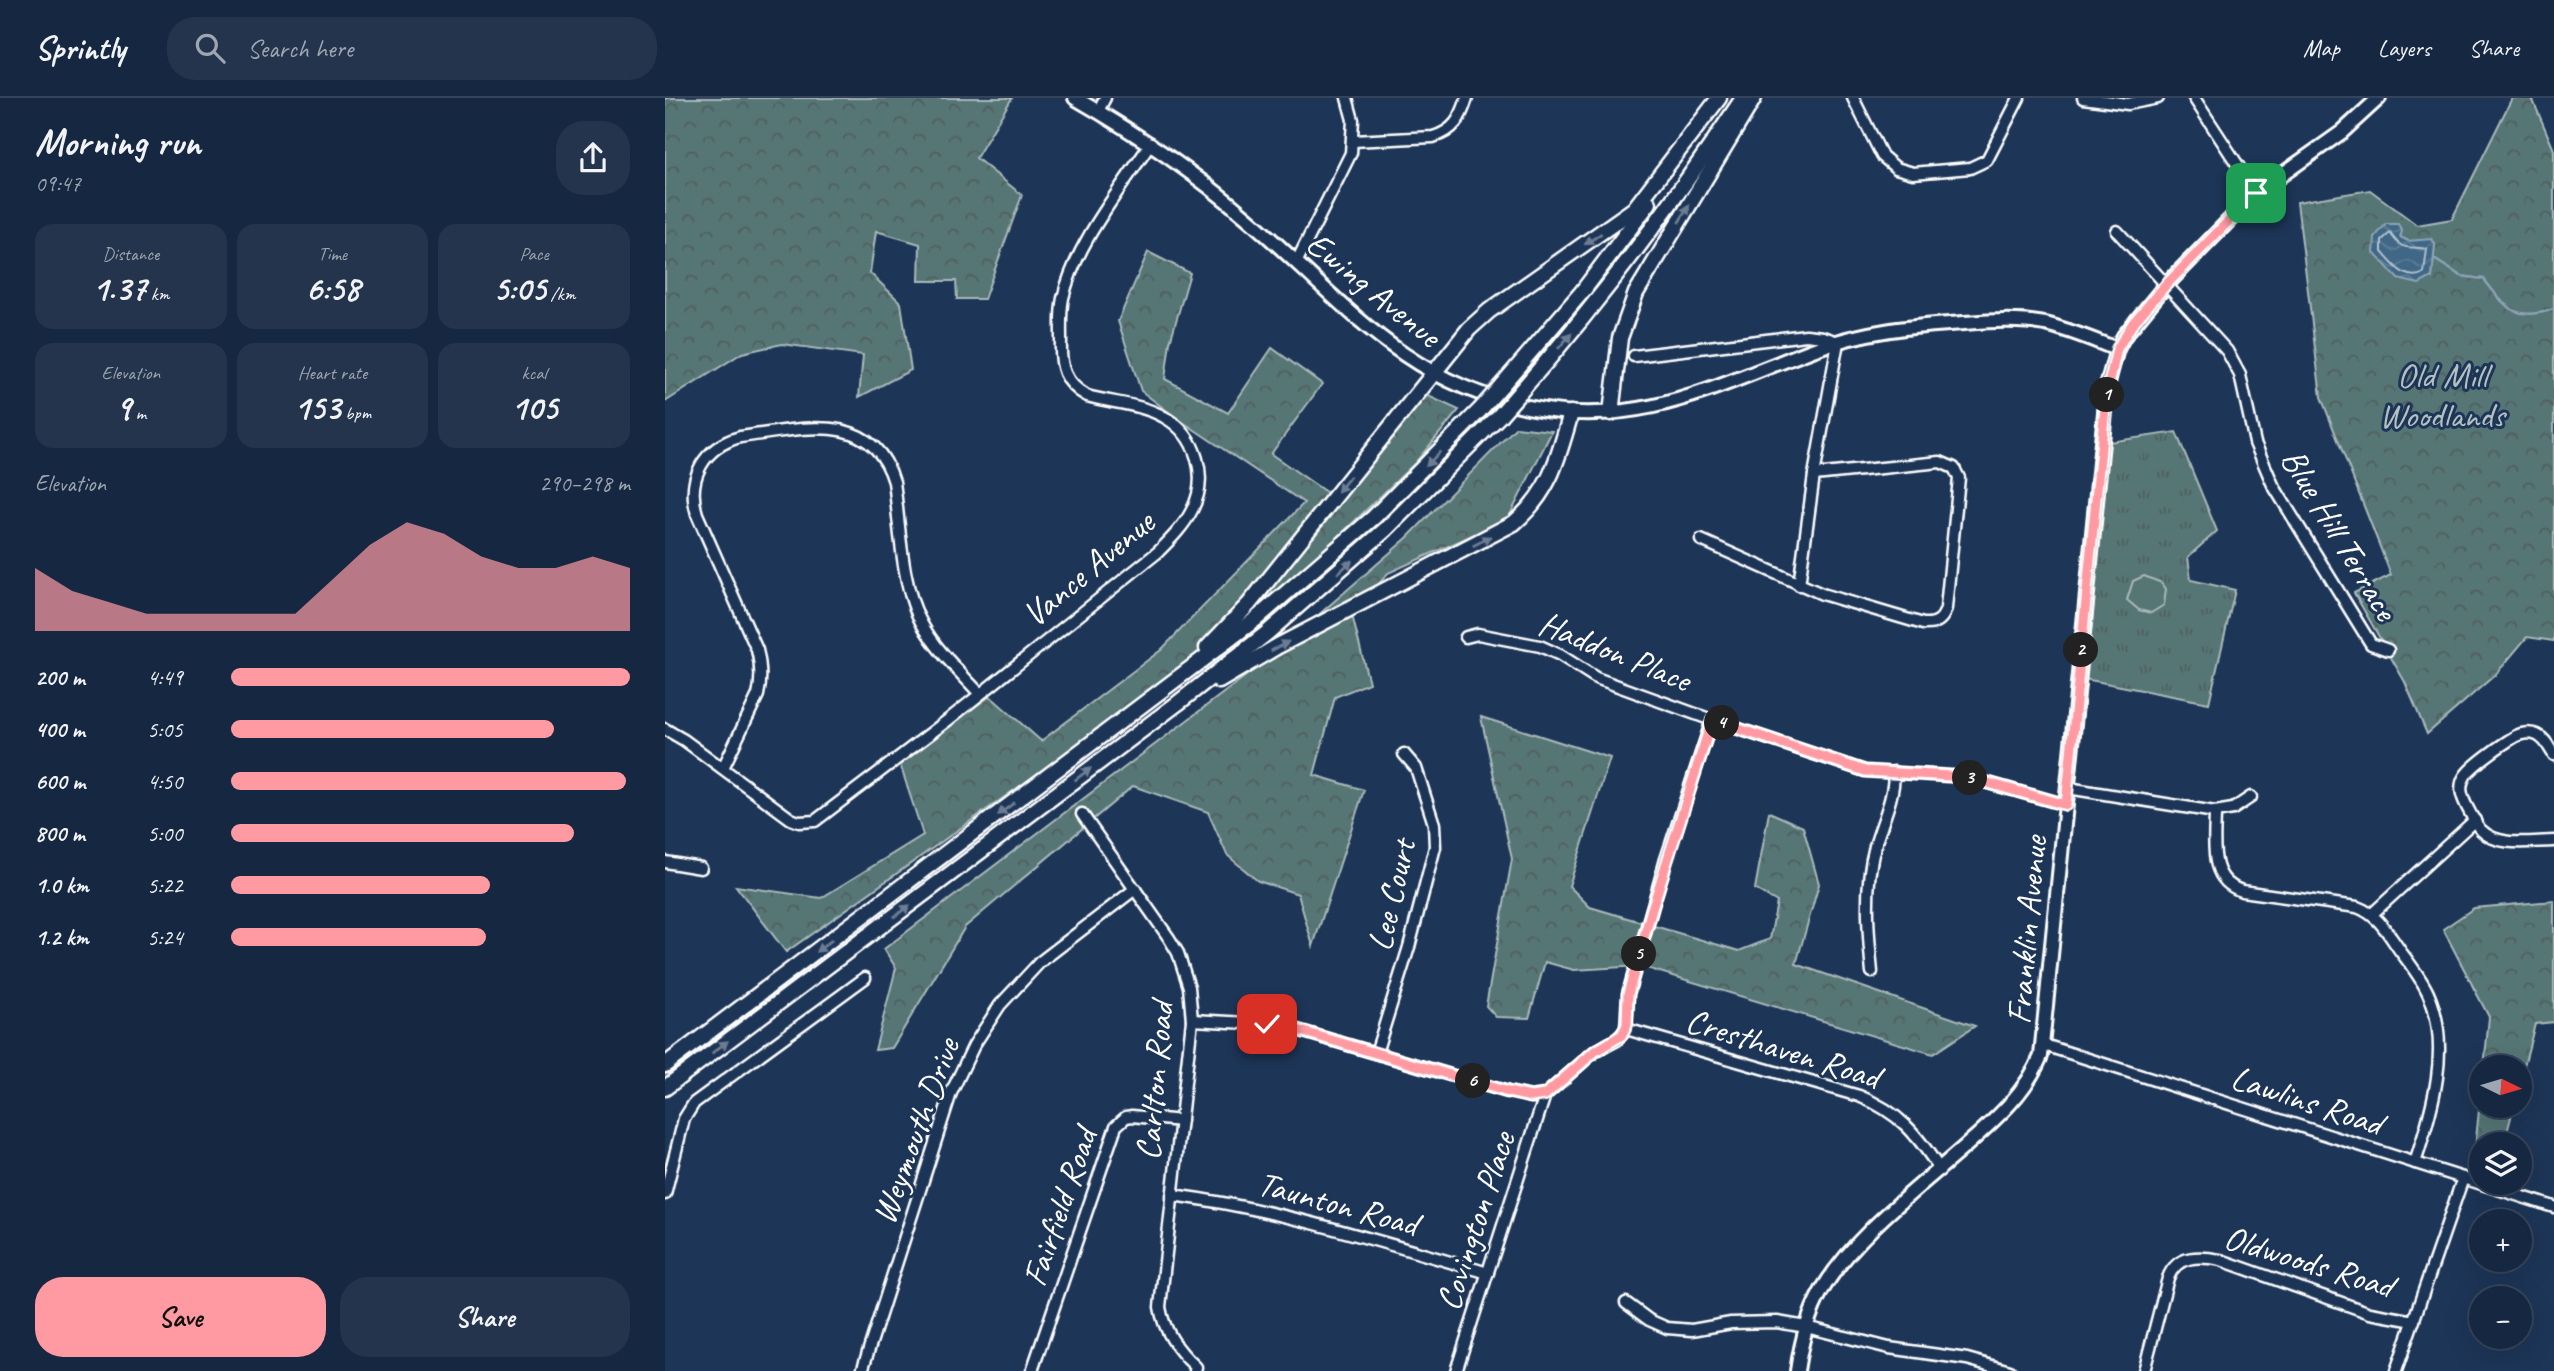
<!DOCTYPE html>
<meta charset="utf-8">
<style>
body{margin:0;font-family:Caveat,sans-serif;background:#23344c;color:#f1f3f6;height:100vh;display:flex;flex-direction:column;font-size:26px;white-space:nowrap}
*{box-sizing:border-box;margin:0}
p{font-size:23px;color:#9ea6b1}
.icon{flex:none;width:38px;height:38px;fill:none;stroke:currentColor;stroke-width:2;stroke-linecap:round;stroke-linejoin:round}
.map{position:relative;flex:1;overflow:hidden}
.side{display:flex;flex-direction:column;background:#162841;width:665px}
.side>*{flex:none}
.needle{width:46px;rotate:95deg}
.buttons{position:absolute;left:1804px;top:957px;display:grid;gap:14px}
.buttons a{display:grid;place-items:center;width:63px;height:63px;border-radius:50%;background:#162841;box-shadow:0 7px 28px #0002,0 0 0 2px #35445a;font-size:35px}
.pin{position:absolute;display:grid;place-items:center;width:60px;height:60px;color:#fff;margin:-30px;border-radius:14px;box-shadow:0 4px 10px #0006}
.km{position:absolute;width:35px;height:35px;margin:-18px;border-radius:50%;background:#222;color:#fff;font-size:19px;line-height:35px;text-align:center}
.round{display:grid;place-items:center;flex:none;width:74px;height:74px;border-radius:28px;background:#23344c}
.headline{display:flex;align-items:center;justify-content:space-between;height:119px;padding:0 35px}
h1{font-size:38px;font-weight:700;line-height:52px}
.stats{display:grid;grid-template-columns:repeat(3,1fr);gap:10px;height:119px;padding:7px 35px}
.stats div{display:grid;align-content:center;border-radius:18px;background:#23344c;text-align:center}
.stats b{font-size:35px;font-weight:700}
.stats small{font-size:19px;font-weight:400}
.stats p{font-size:19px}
.chart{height:196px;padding:14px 35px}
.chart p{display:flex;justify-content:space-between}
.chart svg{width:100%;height:126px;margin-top:7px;fill:#ff9aa2;opacity:.7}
.primary-button{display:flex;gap:14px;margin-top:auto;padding:14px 35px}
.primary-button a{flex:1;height:80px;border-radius:28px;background:#ff9aa2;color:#111;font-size:28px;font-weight:700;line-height:80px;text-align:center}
.primary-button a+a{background:#23344c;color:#f1f3f6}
ul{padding:0 35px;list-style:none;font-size:23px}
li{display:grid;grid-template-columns:112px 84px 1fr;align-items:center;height:52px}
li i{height:18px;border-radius:9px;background:#ff9aa2}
header{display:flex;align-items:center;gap:42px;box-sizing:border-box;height:98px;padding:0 35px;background:#162841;border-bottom:2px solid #35445a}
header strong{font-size:33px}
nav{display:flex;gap:38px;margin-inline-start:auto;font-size:24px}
.search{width:490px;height:63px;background:#23344c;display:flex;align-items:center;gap:18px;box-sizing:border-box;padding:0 24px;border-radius:28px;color:#9ea6b1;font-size:26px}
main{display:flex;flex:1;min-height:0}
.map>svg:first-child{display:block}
.grass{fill:url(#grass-tufts);stroke:#aababa;stroke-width:2}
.forest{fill:url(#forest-crowns);stroke:#aababa;stroke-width:2;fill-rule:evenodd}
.pitch{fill:#567574;stroke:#aababa;stroke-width:2}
.water{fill:url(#water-waves);stroke:#8ca4b6;stroke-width:2}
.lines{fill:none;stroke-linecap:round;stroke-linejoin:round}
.shore{stroke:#b2c2cf;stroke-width:2}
.stream{stroke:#8ca4b6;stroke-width:2.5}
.minor-casing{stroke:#fff;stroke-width:15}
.major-casing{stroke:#fff;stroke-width:18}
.highway-casing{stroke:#fff;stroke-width:19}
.minor{stroke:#1d3557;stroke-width:10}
.major{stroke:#1d3557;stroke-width:12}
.highway{stroke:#1d3557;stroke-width:14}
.highway-bridge-casing{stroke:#fff;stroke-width:19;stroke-linecap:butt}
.highway-bridge{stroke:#1d3557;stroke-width:14}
.oneway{fill:#6c7c92}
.route-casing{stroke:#fff;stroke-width:14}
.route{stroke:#ff9aa2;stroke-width:9}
.labels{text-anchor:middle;stroke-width:6;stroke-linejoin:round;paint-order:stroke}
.street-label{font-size:35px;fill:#fff;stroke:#1d3557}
.park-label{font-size:35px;fill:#b3c1c0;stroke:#1d3557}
</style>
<header>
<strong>Sprintly</strong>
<div class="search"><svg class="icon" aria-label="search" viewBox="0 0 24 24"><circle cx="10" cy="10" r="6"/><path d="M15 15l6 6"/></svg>Search here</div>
<nav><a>Map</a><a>Layers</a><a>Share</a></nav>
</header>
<main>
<section class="side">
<div class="headline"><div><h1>Morning run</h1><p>09:47</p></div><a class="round"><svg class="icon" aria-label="share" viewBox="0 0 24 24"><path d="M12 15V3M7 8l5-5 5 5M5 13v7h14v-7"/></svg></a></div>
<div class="stats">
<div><p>Distance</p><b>1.37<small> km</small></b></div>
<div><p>Time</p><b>6:58</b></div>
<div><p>Pace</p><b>5:05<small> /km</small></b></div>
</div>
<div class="stats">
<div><p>Elevation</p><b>9<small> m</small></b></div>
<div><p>Heart rate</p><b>153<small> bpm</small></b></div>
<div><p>kcal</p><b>105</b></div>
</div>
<div class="chart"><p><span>Elevation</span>290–298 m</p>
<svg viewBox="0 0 160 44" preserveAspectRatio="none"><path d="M0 44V22L10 30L20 34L30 38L40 38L50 38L60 38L70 38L80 26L90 14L100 6L110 10L120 18L130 22L140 22L150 18L160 22V44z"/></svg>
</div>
<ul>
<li><b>200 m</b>4:49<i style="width:100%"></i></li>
<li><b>400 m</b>5:05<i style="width:81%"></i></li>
<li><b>600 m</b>4:50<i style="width:99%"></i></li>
<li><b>800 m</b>5:00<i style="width:86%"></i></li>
<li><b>1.0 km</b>5:22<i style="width:65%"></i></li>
<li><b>1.2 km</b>5:24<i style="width:64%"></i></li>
</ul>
<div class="primary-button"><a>Save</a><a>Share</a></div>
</section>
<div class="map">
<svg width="1889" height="1273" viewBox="0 0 1889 1273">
<defs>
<pattern id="grass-tufts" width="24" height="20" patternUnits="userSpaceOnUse" patternTransform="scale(1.75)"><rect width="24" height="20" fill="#567574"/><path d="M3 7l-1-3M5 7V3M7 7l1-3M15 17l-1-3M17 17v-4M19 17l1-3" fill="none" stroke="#505e5e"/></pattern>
<pattern id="forest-crowns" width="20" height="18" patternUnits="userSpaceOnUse" patternTransform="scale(1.75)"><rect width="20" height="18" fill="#567574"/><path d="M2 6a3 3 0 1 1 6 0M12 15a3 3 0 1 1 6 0" fill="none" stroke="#505e5e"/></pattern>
<pattern id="water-waves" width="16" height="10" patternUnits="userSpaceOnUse" patternTransform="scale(1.75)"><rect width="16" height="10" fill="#3f6786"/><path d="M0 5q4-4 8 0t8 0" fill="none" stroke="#5c7e98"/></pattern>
</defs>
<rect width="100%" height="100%" fill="#1d3557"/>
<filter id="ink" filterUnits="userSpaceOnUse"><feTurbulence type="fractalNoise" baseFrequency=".0143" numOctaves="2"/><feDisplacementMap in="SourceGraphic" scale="14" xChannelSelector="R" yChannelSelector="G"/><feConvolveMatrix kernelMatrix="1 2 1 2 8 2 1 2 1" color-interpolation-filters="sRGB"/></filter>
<g filter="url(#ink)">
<path class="grass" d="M 1511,334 L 1552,433 L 1523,459 L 1526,482 L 1570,492 L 1544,605 L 1414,580 L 1437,345 Z"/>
<g class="forest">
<path d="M 0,0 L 347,0 L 311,60 L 357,97 L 319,201 L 292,201 L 291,183 L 254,183 L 255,146 L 211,133 L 205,175 L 236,205 L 246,272 L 194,299 L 198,257 L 117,246 L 77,255 L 0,304 Z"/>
<path d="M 1847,0 L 1867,0 L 1889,52 L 1889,543 L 1862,539 L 1831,576 L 1762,636 L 1740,584 L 1689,495 L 1726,477 L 1656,299 L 1632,104 L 1705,92 L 1752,127 L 1787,121 ZM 1721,126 L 1737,133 L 1735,139 L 1743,143 L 1767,142 L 1770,146 L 1767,179 Z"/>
<path d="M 483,154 L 525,175 L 505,244 L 500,281 L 563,315 L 607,250 L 657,286 L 606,356 L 671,401 L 761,297 L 794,312 L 750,365 L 648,463 L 448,622 L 121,854 L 71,788 L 156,800 L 258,737 L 234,663 L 325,598 L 376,643 L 496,552 L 639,405 L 509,318 L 476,293 L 453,223 Z"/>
<path d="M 851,329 L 887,333 L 843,421 L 723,475 L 687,517 L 704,585 L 670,599 L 649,677 L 699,692 L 648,848 L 633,796 L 593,783 L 562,757 L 543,714 L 468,688 L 300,829 L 227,950 L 210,952 L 231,870 L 219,851 L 598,565 L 742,440 Z"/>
<path d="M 816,619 L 945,660 L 904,788 L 925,809 L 1074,853 L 1105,841 L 1112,804 L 1090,791 L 1104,714 L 1138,729 L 1154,786 L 1131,866 L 1310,928 L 1268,956 L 975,868 L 909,872 L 880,864 L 864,920 L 831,919 L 821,908 L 847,761 Z"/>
<path d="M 1889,803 L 1889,924 L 1870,926 L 1855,983 L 1855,970 L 1819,969 L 1824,919 L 1778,831 L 1809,810 Z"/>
<path d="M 1816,992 L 1816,1008 L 1849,1008 L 1839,1046 L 1816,1046 L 1816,1052 L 1810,1051 Z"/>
</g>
<path class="pitch" d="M 1479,478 L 1497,485 L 1501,491 L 1499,507 L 1486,515 L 1474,512 L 1462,502 L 1468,483 Z"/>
<path class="water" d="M 1721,126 L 1733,126 L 1737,133 L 1735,139 L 1743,143 L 1767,141 L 1770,146 L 1767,179 L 1754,186 L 1733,181 L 1709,155 L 1710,139 Z"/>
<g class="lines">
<path class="shore" d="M 1725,135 C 1739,155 1740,147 1762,151 L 1759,175 C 1741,185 1728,166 1717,154 L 1717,142 Z"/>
<path class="stream" d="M 1769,161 L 1796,178 L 1819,181 C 1841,210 1850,224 1889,211"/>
<g class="minor-casing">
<g id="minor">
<path d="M 1188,0 L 1217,58 L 1231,70 L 1248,75 L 1305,70 L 1322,62 L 1354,0"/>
<path d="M 1418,0 L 1463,6 L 1493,0"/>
<path d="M 1529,0 L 1591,95"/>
<path d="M 433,13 L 440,0"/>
<path d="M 688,43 L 768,39 C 789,33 796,20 802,0"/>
<path d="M 1452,133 L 1562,253 L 1575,277 L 1590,345 L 1608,387 L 1706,546 L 1723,552"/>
<path d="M 631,165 L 686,55 L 688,22 L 682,0"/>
<path d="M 969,258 L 1141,237 L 1158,239 L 1173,244 L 1149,377 L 1134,487"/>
<path d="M 1036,442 L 1157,496 L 1258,526 C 1271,527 1278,522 1281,510 L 1294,380 L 1289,370 L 1275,364 L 1149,377"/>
<path d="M 801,539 L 813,536 L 875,548 L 895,557 L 931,580 L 1047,622 L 1200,673 L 1302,679 L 1401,707"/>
<path d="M 0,631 L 19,642 L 126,721 L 134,724 L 150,723 L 283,622 L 493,454 C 506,441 519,428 527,412 C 544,379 532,337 499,319 C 477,306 447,305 422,298 C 399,285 395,268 396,243 C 396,229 395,214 398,200 C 411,145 455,92 486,45"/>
<path d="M 1889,657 C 1884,650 1881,641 1872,637 C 1866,634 1857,635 1851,638 C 1839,645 1807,667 1800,678 C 1793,689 1797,699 1802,709 C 1806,716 1810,726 1816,732 C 1833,750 1867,743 1889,743"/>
<path d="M 58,670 L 93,597 C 97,581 96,568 92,552 L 32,416 C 21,380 39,349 75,339 C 133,332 207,309 229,384 C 235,426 236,489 257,526 C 271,552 295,574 315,596"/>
<path d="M 1403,690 L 1550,714 L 1568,711 L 1586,699"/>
<path d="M 1550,714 C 1550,743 1542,782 1577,793 L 1692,809 C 1714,817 1723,836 1736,854 C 1746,867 1756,880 1763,895 C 1787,948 1767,1013 1750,1065"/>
<path d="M 417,716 L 504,840 L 513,855 L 524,889 L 527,922 L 495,1209 C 499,1234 513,1253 531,1269 L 530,1273"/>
<path d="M 0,764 L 36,770"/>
<path d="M 1707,816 L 1810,722"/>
<path d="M 1207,874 C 1203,834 1199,787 1210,748 C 1217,723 1229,701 1229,674"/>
<path d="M 527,922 L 602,926 L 622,929 L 843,994 L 866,999 L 880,997"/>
<path d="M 961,931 L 1194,998 C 1234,1014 1252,1036 1275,1072"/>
<path d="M 1379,947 L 1889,1109"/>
<path d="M 711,955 L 744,849 L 770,749 L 769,726 L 751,670 L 739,656"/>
<path d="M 0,1096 L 19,1021 L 29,1005 L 200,880"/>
<path d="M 507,1097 C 615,1111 718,1145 823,1175"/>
<path d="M 961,1205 L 984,1222 L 1002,1230 L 1027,1232 L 1066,1225 L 1112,1224 L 1141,1229 L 1224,1250 L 1302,1261 L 1345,1273"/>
<path d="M 197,1273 L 286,995 L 309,947 L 335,907 L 375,864 L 470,791"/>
<path d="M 367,1273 L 451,1028 L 461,1019 L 467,1018 L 516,1023"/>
<path d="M 791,1273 L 880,997 L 929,954 L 952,942 L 961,931 L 963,896 L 1001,761 L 1047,622"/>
<path d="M 1479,1273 L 1503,1180 C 1512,1156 1535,1158 1556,1162 L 1705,1215 L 1749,1223"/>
<path d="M 1731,1273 L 1798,1080"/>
</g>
</g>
<g class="major-casing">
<g id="major">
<path d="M 410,0 C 471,35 529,74 582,120 C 675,199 735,283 863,309 C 974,332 1050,288 1150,251 C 1198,233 1248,228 1299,225 C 1326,223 1353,221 1380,226 C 1405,232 1428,242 1452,251"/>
<path d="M 1132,1273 C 1136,1245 1143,1216 1157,1192 C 1191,1135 1256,1088 1305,1044 C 1333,1019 1361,994 1376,958 L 1443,284 L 1452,251 L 1459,238 L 1500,188 L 1591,95 L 1677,34 L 1714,0"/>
</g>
</g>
<g class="highway-casing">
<g id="highway">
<path d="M 836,288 L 917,194 L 984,105"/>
<path d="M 855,294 C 937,201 1010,103 1078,0"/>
<path d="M 946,315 L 955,240 L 971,195 L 1089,0"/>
<path d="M 542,550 L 584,506 L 804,231 L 824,213 L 969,111 L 1054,0"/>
<path d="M 554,583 L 613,548 L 849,425 C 886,393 893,360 906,315"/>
<path d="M 0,967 L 591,521 L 709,419 L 815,312"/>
<path d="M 0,990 L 513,605 L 602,535 L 720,432 L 834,318"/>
</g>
</g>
<use href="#minor" class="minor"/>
<use href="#major" class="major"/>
<use href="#highway" class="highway"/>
<g class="highway-bridge-casing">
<g id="highway-bridge">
<path d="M 815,312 L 836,288"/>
<path d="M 834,318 L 855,294"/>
</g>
</g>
<use href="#highway-bridge" class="highway-bridge"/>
</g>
<defs><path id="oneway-solid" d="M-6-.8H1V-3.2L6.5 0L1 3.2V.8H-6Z" transform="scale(1.75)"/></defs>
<g class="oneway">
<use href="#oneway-solid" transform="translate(1019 116) rotate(-58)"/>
<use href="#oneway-solid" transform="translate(928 141) rotate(146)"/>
<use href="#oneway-solid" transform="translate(900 243) rotate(-49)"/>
<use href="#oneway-solid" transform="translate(768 361) rotate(134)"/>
<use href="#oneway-solid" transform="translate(679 386) rotate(129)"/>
<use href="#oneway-solid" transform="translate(817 443) rotate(-28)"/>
<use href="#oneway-solid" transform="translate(680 469) rotate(-42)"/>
<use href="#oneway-solid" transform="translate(615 548) rotate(-28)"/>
<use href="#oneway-solid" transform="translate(418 676) rotate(-37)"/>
<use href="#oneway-solid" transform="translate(341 711) rotate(143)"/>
<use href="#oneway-solid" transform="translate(237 813) rotate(-37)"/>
<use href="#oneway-solid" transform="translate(159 848) rotate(143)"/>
<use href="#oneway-solid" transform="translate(55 949) rotate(-37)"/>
</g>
</g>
<g class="lines" filter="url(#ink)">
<g class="route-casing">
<path id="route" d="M 602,926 L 622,929 L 843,994 L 866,999 L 880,997 L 929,954 L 957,937 L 962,927 L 963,896 L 987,811 L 1047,622 L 1200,673 L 1302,679 L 1401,707 L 1441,299 L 1452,251 L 1468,225 L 1500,188 L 1591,95"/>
</g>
<use href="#route" class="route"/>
</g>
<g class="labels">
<g class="street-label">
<text transform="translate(709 191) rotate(39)" y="12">Ewing Avenue</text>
<text transform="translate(1675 436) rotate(59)" y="12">Blue Hill Terrace</text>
<text transform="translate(423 470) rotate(-40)" y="12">Vance Avenue</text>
<text transform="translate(950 553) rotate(22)" y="12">Haddon Place</text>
<text transform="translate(726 797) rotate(-77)" y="12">Lee Court</text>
<text transform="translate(1361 832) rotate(-85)" y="12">Franklin Avenue</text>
<text transform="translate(1118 950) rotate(17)" y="12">Cresthaven Road</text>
<text transform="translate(489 983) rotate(-85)" y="12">Carlton Road</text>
<text transform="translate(1642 1002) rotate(18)" y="12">Lawlins Road</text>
<text transform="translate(250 1033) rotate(-70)" y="12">Weymouth Drive</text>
<text transform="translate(673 1105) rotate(15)" y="12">Taunton Road</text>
<text transform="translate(394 1109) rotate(-71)" y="12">Fairfield Road</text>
<text transform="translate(810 1123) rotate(-72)" y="12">Covington Place</text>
<text transform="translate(1644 1163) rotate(17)" y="12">Oldwoods Road</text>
</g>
<g class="park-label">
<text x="1777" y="289">Old Mill<tspan x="1777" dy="40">Woodlands</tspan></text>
</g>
</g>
</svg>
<div class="buttons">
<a><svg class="needle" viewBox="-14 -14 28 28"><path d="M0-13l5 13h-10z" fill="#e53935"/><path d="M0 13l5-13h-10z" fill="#9ea6b1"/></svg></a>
<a><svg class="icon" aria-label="layers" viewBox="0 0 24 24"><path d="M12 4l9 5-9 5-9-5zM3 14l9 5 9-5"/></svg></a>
<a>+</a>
<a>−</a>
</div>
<div class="pin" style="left:1591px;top:95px;background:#1e9e55"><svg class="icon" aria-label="arrive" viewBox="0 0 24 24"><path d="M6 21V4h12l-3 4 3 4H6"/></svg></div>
<div class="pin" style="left:602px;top:926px;background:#d93025"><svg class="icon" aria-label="check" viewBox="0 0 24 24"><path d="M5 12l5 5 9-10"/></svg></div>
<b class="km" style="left:1442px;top:297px">1</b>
<b class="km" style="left:1416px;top:552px">2</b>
<b class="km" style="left:1305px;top:680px">3</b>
<b class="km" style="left:1057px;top:625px">4</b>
<b class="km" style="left:974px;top:856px">5</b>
<b class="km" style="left:808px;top:983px">6</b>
</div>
</main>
